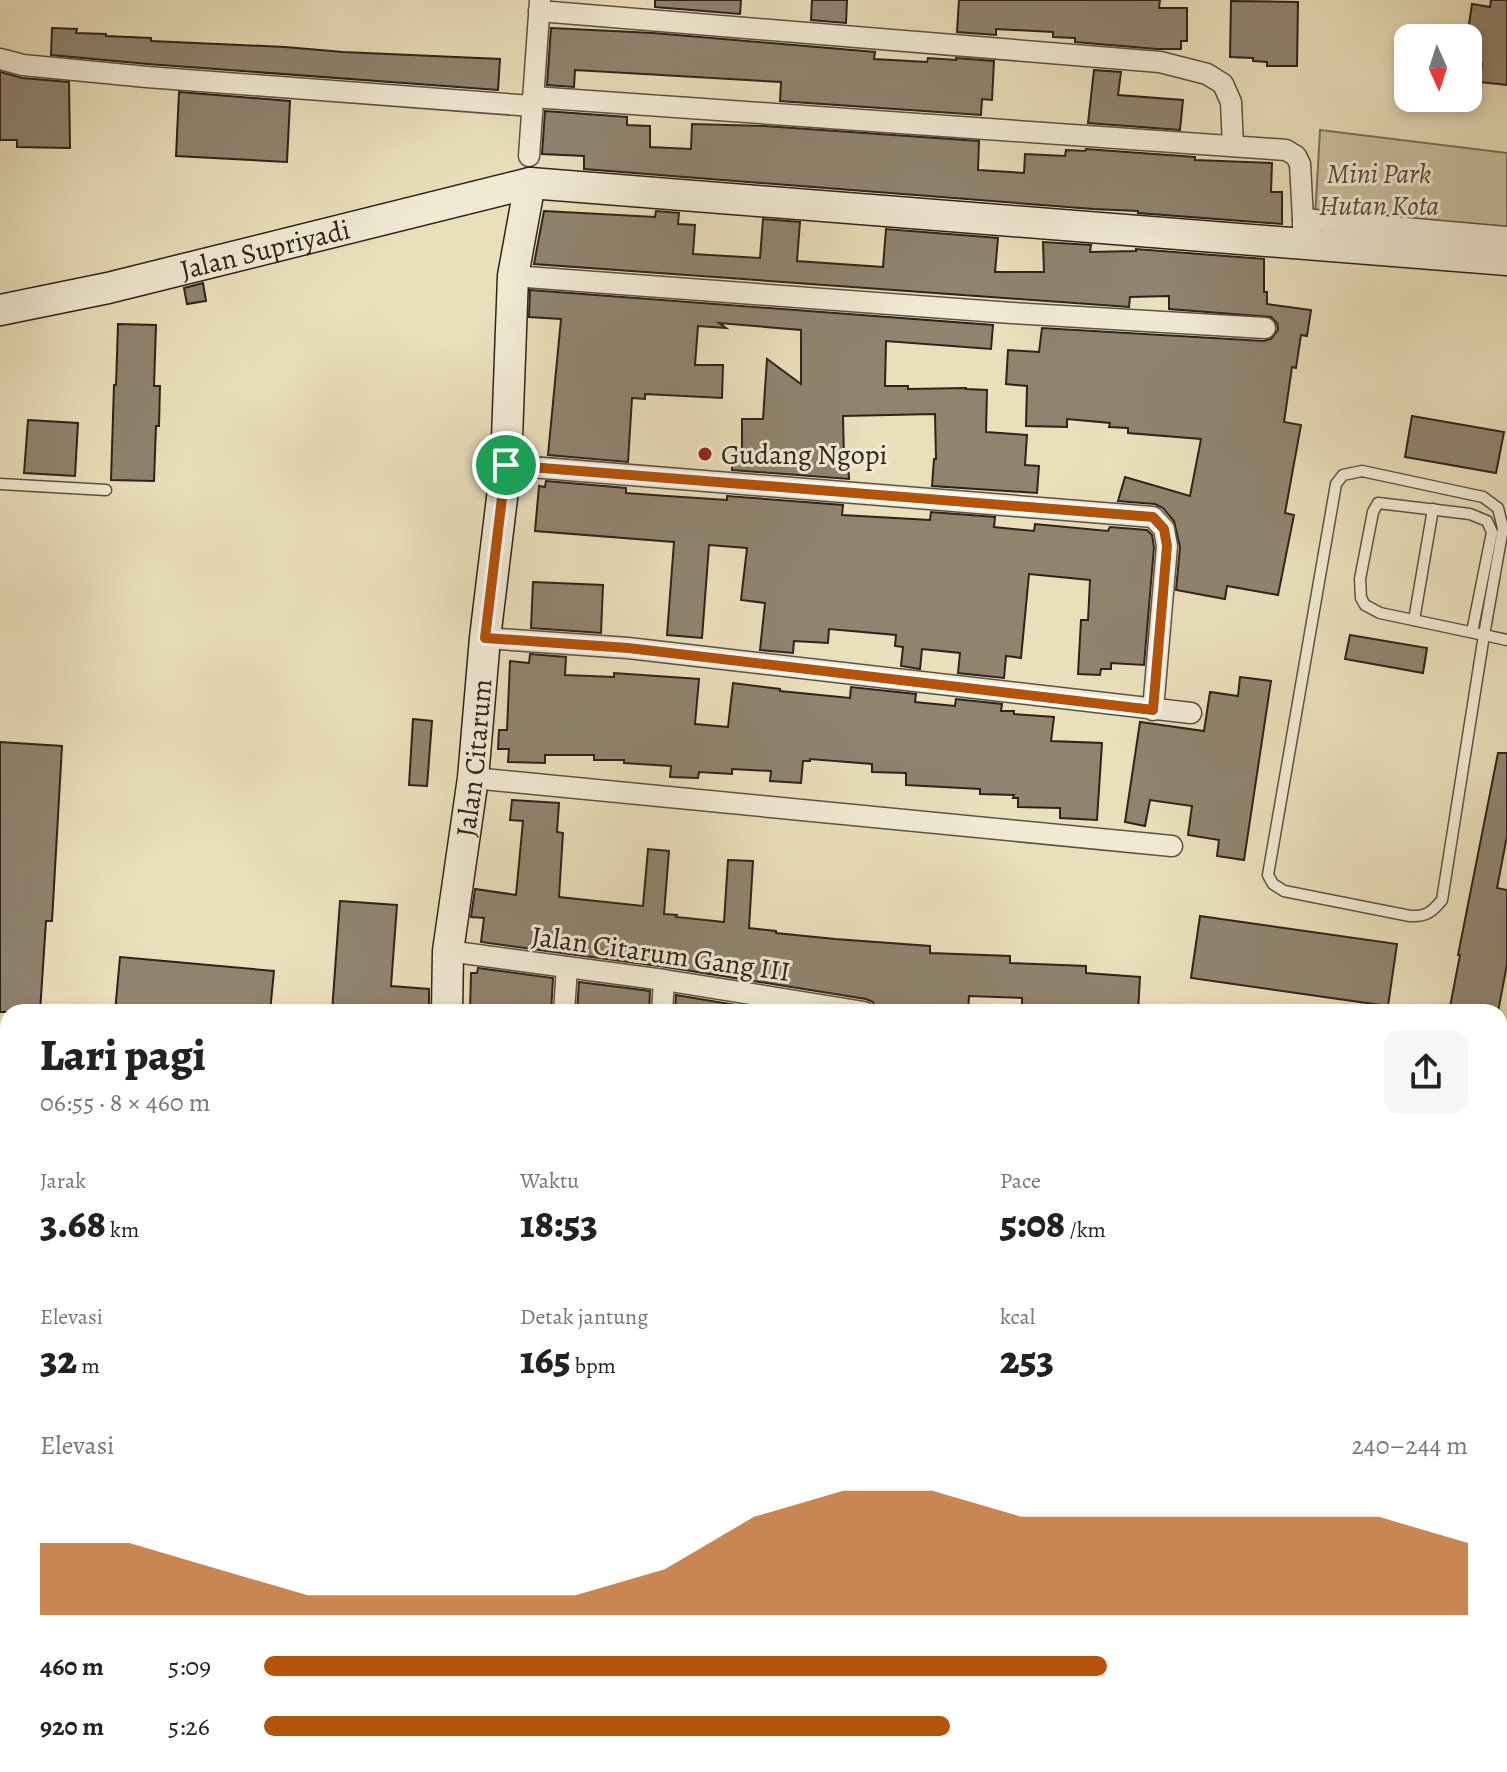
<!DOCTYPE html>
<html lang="id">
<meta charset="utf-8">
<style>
body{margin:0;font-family:Alegreya,serif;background:#f6f6f6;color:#222;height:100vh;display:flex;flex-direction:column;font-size:30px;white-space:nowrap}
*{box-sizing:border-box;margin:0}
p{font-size:26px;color:#767676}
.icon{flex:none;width:44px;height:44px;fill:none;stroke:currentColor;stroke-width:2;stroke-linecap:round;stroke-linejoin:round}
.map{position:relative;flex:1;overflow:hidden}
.sheet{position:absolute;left:0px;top:1004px;width:1508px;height:768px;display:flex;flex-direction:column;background:#fff;border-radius:24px 24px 0 0;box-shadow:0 4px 12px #0003}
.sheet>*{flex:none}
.needle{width:52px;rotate:177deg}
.buttons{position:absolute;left:1394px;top:24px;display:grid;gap:16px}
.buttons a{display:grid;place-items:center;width:88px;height:88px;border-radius:16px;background:#fff;box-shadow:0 4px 12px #0003;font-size:40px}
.pin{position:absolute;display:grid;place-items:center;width:68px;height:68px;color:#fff;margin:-34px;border:4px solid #fff;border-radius:50%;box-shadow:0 2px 8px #0007}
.round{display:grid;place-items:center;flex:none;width:84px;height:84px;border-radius:16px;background:#f6f6f6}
.overview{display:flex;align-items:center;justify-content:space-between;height:136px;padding:0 40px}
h1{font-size:44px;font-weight:800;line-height:60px}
.figures{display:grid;grid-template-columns:repeat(3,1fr);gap:12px;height:136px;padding:8px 40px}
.figures div{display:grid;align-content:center}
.figures b{font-size:40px;font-weight:800}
.figures small{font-size:22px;font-weight:400}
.figures p{font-size:22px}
.chart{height:224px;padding:16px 40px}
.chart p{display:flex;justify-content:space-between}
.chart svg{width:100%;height:144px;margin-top:8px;fill:#b45309;opacity:.7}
ul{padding:0 40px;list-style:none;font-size:26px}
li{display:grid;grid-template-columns:128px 96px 1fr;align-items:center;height:60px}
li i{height:20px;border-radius:10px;background:#b45309}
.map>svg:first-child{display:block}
.green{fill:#cabfa0;stroke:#7c705e;stroke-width:2}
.building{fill:#90846f;stroke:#2f221d;stroke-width:2}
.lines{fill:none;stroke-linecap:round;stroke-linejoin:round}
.lane-casing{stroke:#5e5144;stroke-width:13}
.street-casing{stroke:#5e5144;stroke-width:23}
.secondary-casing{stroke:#2f221d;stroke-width:33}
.lane{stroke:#f1ead3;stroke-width:10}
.street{stroke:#f1ead3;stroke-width:20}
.secondary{stroke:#f1ead3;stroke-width:30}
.route-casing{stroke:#fff;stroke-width:16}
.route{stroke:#b45309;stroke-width:10}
.poi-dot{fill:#8f2418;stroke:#f1ead3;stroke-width:3}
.labels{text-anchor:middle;stroke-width:6;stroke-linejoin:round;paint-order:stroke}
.park-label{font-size:28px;font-style:italic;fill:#56493e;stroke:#f1ead3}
.street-label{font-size:28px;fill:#2f221d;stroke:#f1ead3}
.poi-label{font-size:28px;fill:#2f221d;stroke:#f1ead3;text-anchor:start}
</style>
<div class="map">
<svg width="1507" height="1772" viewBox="0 0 1507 1772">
<rect width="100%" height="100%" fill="#eadfbb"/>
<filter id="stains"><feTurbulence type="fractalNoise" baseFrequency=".0025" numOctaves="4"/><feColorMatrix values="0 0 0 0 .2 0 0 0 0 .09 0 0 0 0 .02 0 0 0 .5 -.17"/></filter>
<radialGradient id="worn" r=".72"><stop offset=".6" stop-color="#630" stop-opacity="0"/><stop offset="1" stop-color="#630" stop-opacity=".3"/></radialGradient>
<path class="green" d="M 1320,130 L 1507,153 L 1507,252 L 1314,236 Z"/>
<g class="building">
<path d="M 655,0 L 741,0 L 740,14 L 655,7 Z"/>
<path d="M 812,0 L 847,0 L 846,23 L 811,20 Z"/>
<path d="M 959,0 L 1160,0 L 1159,8 L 1187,8 L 1187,41 L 1181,41 L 1181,49 L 1157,49 L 1075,42 L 1075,38 L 1053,37 L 1053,32 L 996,29 L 996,35 L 957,32 Z"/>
<path d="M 1491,0 L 1507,0 L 1507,85 L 1480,82 L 1482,63 L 1468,61 L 1468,31 L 1472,4 L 1490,7 Z"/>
<path d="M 1231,1 L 1298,2 L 1297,66 L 1267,66 L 1267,62 L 1253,61 L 1253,58 L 1230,57 Z"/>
<path d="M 52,28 L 77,29 L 76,33 L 106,34 L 106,36 L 151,38 L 151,41 L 285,47 L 343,52 L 500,59 L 498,90 L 148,64 L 51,55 Z"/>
<path d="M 551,28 L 653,33 L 875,52 L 874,59 L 927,62 L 928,58 L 956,60 L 956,58 L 994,61 L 992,100 L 982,99 L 981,115 L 780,101 L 781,82 L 575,70 L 574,87 L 547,85 Z"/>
<path d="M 1094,70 L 1121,72 L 1118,95 L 1183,100 L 1180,130 L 1088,123 Z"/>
<path d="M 0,72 L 22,78 L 69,82 L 70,148 L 17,147 L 17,140 L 0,140 Z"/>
<path d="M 179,92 L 290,101 L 287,162 L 176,156 Z"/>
<path d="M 545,111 L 627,117 L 627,125 L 650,126 L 650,147 L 691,149 L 692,124 L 764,126 L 979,141 L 978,170 L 1024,173 L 1025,154 L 1065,156 L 1066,150 L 1085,151 L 1086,149 L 1195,157 L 1195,160 L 1272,163 L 1271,192 L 1282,192 L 1282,224 L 1138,213 L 1138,211 L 1093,209 L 584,169 L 584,156 L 542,154 Z"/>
<path d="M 544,211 L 655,217 L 656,211 L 679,213 L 678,224 L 695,225 L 693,254 L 760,258 L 763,219 L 800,222 L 797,261 L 883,267 L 886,229 L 998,238 L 995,272 L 1044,272 L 1043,242 L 1091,245 L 1090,252 L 1136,251 L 1136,249 L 1264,259 L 1264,292 L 1267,292 L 1267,304 L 1311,310 L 1307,336 L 1301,335 L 1296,368 L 1292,367 L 1284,422 L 1301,425 L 1285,513 L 1294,515 L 1278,595 L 1227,586 L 1225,599 L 1176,590 L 1180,547 L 1174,521 L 1163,508 L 1155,504 L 1118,501 L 1125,477 L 1190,496 L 1201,439 L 1128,433 L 1128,428 L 1109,427 L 1110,423 L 1067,419 L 1067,427 L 1026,426 L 1027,386 L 1006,384 L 1008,350 L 1039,352 L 1042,328 L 1264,341 L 1271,339 L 1278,330 L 1277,323 L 1271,317 L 1169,309 L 1169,296 L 1130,297 L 1129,307 L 534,264 Z"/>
<path d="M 203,283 L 206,301 L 187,304 L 184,288 Z"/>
<path d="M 530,290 L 993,325 L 991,349 L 886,341 L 885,386 L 908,386 L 908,389 L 966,388 L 966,389 L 987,390 L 986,432 L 1027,435 L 1025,465 L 1039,466 L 1037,493 L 932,486 L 934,459 L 936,459 L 935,414 L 843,416 L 844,460 L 848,460 L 849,479 L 732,470 L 732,455 L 742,455 L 742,419 L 763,419 L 767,359 L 801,384 L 801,330 L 719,323 L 726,328 L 698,326 L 695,365 L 723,365 L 722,398 L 645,394 L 645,399 L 632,398 L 628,462 L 548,455 L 561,319 L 529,317 Z"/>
<path d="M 118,324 L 156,325 L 154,386 L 160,386 L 159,426 L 156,426 L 154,481 L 111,480 L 114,385 L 116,385 Z"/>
<path d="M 1412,416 L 1504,432 L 1496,473 L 1405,457 Z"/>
<path d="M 28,420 L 78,423 L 75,476 L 24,473 Z"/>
<path d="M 546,481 L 626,488 L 626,493 L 667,496 L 727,500 L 727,496 L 843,505 L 842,515 L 930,520 L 931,512 L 995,517 L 994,527 L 1034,531 L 1035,524 L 1108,531 L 1110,527 L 1147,530 L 1152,535 L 1154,547 L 1144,665 L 1111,663 L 1111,669 L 1101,669 L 1100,675 L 1078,674 L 1081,620 L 1088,620 L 1090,580 L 1029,574 L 1021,658 L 1006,656 L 1004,678 L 958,673 L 960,653 L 922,649 L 920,669 L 901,666 L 903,647 L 895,646 L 896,635 L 829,629 L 828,643 L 794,641 L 793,653 L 760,650 L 765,603 L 741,600 L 747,548 L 709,545 L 702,638 L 667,635 L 674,542 L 535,531 L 539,486 L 545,487 Z"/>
<path d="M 533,582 L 603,585 L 601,633 L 531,628 Z"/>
<path d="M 1350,635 L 1427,648 L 1423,673 L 1345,659 Z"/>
<path d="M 530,654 L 566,657 L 565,675 L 614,677 L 614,673 L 699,679 L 695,724 L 728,727 L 733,683 L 780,689 L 780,691 L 850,698 L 851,687 L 916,694 L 915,702 L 955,706 L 956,699 L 1002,704 L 1001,711 L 1014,711 L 1014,714 L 1054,717 L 1051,741 L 1102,743 L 1097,820 L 1060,818 L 1060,808 L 1018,807 L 1018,798 L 1013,798 L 1014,795 L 980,794 L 980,789 L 906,785 L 906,773 L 872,772 L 872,764 L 810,759 L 810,761 L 803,761 L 801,783 L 770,781 L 771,771 L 732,769 L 732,774 L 699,772 L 698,778 L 670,777 L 671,766 L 624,763 L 624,760 L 594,760 L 594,755 L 545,755 L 545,763 L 508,762 L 509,749 L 498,749 L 499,730 L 507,730 L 510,661 L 529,663 Z"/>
<path d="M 1240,677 L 1271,681 L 1244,860 L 1217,856 L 1219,840 L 1188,835 L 1192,806 L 1150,800 L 1145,826 L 1125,822 L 1140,722 L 1204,731 L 1210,692 L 1238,696 Z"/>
<path d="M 413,719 L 432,721 L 427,786 L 409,785 Z"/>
<path d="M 0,742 L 62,746 L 52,921 L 46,921 L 40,1012 L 0,1012 Z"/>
<path d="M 1498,753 L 1507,753 L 1507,836 L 1497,888 L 1507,890 L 1507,964 L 1498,1012 L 1449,1012 L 1460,955 L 1458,955 Z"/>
<path d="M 512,800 L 559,803 L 557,832 L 563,833 L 559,897 L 643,906 L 648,849 L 669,851 L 664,914 L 677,915 L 676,917 L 724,922 L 728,860 L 753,861 L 749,928 L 776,931 L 776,933 L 835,939 L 930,946 L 930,953 L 1010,956 L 1010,963 L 1086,966 L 1086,973 L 1140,977 L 1138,1012 L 1022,1012 L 1022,998 L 969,996 L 968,1012 L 877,1012 L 873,1002 L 866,999 L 666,967 L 481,942 L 484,918 L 471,917 L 475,889 L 516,895 L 523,821 L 510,820 Z"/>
<path d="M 340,901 L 397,905 L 391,986 L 429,989 L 429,1012 L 332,1012 Z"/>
<path d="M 1200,916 L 1397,944 L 1388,1006 L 1191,978 Z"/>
<path d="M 120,957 L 274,971 L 270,1012 L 115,1012 Z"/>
<path d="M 478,968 L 553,978 L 551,1012 L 470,1012 L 471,973 L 477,973 Z"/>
<path d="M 579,982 L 650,991 L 649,1012 L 577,1012 Z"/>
<path d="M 676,995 L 754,1008 L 754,1012 L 675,1012 Z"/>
</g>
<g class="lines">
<g class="lane-casing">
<g id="lane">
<path d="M 0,484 L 106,490"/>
<path d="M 1414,620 L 1433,509"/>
<path d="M 1472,632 L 1492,532 L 1487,521 L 1470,514 L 1378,503 L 1373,512 L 1360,579 L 1361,598 L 1365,605 L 1380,613 L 1484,635 L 1442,900 C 1432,912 1426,917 1410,916 L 1284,891 L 1273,884 L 1268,875 L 1336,484 L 1343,475 L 1362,471 L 1483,497 L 1498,508 L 1503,528 L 1484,635 L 1507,640"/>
<path d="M 0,1223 L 8,1223"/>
</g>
</g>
<g class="street-casing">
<g id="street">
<path d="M 539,11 L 1160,62 L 1207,74 L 1223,84 L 1231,102 L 1233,146"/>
<path d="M 0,59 L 23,65 L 147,77 L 532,106"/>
<path d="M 533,97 L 1286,150 L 1296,156 L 1300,164 L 1303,219"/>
<path d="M 529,156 L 540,1"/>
<path d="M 1303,231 L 1303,219 L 1507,237"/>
<path d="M 513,276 L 1012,313 L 1265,328"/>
<path d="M 506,465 L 1153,517 L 1164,529 L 1167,546 L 1153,710"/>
<path d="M 485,638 L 628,648 L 1191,713"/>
<path d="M 473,778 L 1172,846"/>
<path d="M 448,951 L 664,980 L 864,1012"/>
<path d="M 564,1012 L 567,967"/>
<path d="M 662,1012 L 664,980"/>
<path d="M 1500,1087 L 1507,1087"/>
<path d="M 1500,1240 L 1507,1241"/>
</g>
</g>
<g class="secondary-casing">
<g id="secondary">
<path id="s1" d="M 0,310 L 108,288 L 530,183 L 1507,260"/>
<path id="s2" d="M 447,1012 L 448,951 L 473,778 L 485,638 L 506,465 L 513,276 L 530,183"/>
<path d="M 1500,1335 L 1507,1296"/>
<path d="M 423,1772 L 423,1764"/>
<path d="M 1423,1772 L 1424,1764"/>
</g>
</g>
<use href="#lane" class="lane"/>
<use href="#street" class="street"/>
<use href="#secondary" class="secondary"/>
</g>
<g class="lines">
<g class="route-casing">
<path id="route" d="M 506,465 L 1153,517 L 1164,529 L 1167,546 L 1153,710 L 628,648 L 485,638 Z"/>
</g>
<use href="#route" class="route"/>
</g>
<circle class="poi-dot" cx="705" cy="454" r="8"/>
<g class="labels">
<g class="park-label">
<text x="1379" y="183">Mini Park<tspan x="1379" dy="32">Hutan Kota</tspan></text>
</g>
<g class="street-label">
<text dy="10" stroke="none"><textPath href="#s1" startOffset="272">Jalan Supriyadi</textPath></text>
<text dy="10" stroke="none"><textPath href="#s2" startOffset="256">Jalan Citarum</textPath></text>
<text transform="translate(661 953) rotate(8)" y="10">Jalan Citarum Gang III</text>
</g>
<g class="poi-label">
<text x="721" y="464">Gudang Ngopi</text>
</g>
</g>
<rect width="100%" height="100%" filter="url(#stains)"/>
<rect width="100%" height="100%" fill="url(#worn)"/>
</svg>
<div class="buttons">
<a><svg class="needle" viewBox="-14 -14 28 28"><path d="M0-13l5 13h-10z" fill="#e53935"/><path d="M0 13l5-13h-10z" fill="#767676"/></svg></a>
</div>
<div class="pin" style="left:506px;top:465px;background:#1e9e55"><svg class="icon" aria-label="arrive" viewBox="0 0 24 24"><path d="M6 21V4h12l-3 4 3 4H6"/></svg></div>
<section class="sheet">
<div class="overview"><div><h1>Lari pagi</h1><p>06:55 · 8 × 460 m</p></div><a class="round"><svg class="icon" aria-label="share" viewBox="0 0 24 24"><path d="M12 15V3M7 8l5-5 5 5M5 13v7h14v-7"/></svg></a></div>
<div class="figures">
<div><p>Jarak</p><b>3.68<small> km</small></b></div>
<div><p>Waktu</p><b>18:53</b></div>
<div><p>Pace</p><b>5:08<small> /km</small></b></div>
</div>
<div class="figures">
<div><p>Elevasi</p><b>32<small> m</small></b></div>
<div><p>Detak jantung</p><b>165<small> bpm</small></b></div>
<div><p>kcal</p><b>253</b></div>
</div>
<div class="chart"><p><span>Elevasi</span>240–244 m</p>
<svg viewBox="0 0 160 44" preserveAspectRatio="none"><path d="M0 44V22L10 22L20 30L30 38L40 38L50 38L60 38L70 30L80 14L90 6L100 6L110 14L120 14L130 14L140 14L150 14L160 22V44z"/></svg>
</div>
<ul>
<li><b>460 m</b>5:09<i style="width:70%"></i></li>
<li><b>920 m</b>5:26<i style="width:57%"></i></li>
</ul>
</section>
</div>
